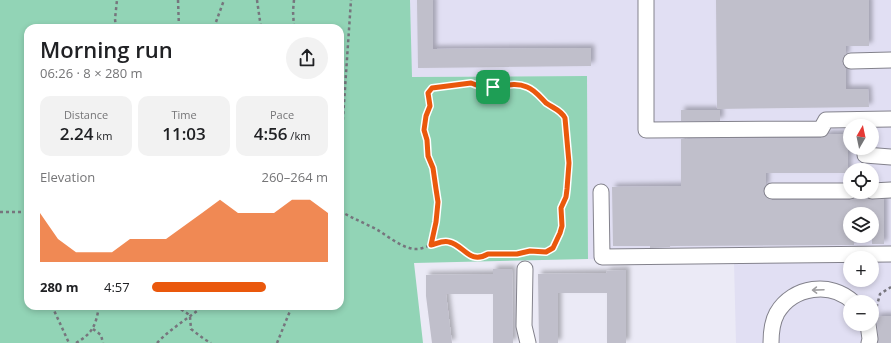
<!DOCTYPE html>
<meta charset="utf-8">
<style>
body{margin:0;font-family:"Open Sans",sans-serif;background:#f2f2f2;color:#202124;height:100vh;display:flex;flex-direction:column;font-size:15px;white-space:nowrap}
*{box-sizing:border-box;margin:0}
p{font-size:13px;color:#757577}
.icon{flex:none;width:22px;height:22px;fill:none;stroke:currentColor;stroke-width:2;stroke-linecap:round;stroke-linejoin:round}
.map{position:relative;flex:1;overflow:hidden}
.details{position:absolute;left:24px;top:24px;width:320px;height:286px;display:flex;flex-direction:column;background:#fff;border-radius:12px;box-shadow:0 2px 6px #0003}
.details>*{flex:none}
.needle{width:26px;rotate:9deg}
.buttons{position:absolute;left:843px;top:119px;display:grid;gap:8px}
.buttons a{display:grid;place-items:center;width:36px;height:36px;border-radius:50%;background:#fff;box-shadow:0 2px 6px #0003;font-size:20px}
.pin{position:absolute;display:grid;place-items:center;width:34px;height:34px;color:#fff;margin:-17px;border-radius:8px;box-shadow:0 2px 6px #0006}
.round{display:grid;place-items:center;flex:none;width:42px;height:42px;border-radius:21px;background:#f2f2f2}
.overview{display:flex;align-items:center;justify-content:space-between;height:68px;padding:0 16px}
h1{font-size:22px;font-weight:600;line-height:30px}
.stats{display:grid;grid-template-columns:repeat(3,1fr);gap:6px;height:68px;padding:4px 16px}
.stats div{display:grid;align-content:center;border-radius:10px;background:#f2f2f2;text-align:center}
.stats b{font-size:17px;font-weight:600}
.stats small{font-size:11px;font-weight:400}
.stats p{font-size:11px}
.chart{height:112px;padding:8px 16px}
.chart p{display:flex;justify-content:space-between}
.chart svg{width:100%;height:72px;margin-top:4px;fill:#ea580c;opacity:.7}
ul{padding:0 16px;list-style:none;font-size:13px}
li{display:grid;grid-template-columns:64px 48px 1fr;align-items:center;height:30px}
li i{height:10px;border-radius:5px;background:#ea580c}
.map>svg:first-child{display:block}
.built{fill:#e1dff3;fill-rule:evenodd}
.green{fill:#92d4b6;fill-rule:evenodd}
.building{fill:#c0bfcb;filter:url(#shadow)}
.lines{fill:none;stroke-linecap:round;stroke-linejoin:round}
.minor-casing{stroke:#83828c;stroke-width:17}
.path{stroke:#76757d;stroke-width:2.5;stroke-dasharray:3 3;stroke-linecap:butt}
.minor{stroke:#fff;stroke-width:15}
.oneway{stroke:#9f9ea0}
.route-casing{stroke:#fff;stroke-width:8}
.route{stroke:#ea580c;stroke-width:5}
</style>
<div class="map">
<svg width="891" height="343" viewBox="0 0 891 343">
<defs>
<filter id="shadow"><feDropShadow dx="3.5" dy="-3.5" stdDeviation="2" flood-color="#0004"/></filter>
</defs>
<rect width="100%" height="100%" fill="#ebeaf6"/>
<path class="built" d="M 410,0 L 891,0 L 891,343 L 736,343 L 734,262 L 588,259 L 587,76 L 411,77 ZM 850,126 L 872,126 L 872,148 L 850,148 ZM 850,170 L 872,170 L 872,192 L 850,192 ZM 850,214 L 872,214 L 872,236 L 850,236 ZM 850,258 L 872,258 L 872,280 L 850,280 ZM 850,302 L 872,302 L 872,324 L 850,324 Z"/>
<path class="green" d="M 0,0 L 410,0 L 412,77 L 587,76 L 588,259 L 414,263 L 423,343 L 0,343 ZM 28,28 L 340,28 L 340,306 L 28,306 Z"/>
<g class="building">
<path d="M 417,0 L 433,0 L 433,49 L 591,48 L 591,66 L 418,68 Z"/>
<path d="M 716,0 L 869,0 L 869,46 L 846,46 L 846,54 L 842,61 L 843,65 L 846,68 L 846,89 L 868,89 L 869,107 L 717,109 Z"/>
<rect x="681" y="110" width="39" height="11"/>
<path d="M 828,134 L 848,134 L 848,173 L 766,173 L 766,184 L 763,191 L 764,195 L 767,198 L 772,200 L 850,200 L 856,198 L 866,198 L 872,200 L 884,199 L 884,244 L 872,244 L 872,214 L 850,214 L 850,236 L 854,236 L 854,245 L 670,246 L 670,247 L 650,248 L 650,246 L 613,246 L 612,187 L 681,186 L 681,139 L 821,138 Z"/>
<path d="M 493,269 L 512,269 L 513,343 L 493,343 L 493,294 L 446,294 L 452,343 L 432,343 L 426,296 L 426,275 L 493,274 Z"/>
<path d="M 626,270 L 626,343 L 607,343 L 607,293 L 558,293 L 558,343 L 539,343 L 538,274 L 607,273 L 606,271 Z"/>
<path d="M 881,316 L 891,316 L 891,343 L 878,343 L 877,323 L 875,318 Z"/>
</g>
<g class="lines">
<g class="minor-casing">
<g id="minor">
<path d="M 646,0 L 646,130 L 821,129 L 826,120 L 891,119"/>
<path d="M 851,61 L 891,60"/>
<path d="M 865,155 L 891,157"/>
<path d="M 772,191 L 850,191"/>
<path d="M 872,191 L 891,190"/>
<path d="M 601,192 L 602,257 L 891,254"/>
<path d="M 525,269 L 524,326 L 528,343"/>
<path d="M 868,324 L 870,339 L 869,343"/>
<path d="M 771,343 C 771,332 772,322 777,313 C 793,286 831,281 853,302"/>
</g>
</g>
<g class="path">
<path d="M 178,0 L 179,28"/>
<path d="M 257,0 L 261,28"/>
<path d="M 294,0 L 293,11 L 294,28"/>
<path d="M 116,28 L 115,19 L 117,0"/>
<path d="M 216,28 L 216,22 L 224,0"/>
<path d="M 340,162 L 351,0"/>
<path d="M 340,211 C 352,218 364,223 376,229 C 388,236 400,247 414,249 C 426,250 438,239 450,242 C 464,246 469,264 488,254 L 517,254 L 530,251 L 546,252 L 553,248 L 560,233 L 562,226 L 561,208 L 566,197 L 567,189 L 569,163 L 565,118 L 563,113 L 546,102 L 534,91 L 526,86 L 509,84 L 485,88 L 471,83 L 432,88 L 429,90 L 428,96 L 430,106 L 426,116 L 425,130 L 427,140 L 428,156 L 433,168 L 437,189 L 438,202 L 436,222 L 431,245"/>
<path d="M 0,212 L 28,212"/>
<path d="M 52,306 L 69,343"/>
<path d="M 176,306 L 188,314 L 190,317 L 191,329 L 204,339 L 211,343"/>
<path d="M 875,313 L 880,294 L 891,287"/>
<path d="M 93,329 L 101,335 L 103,343"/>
<path d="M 76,343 C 93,333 96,325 99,306"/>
<path d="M 157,343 C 171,328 188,319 203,306"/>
<path d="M 277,343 L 292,306"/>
</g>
<use href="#minor" class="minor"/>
</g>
<defs><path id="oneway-shaft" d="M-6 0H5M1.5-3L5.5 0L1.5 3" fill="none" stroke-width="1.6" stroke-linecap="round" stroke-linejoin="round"/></defs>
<use class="oneway" href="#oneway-shaft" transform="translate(818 290) rotate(178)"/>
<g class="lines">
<g class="route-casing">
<path id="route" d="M 471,83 C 476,85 481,87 486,88 C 500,88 513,81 527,87 C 535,90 540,97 546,103 C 553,108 561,110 565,118 L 569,163 L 567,189 L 566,197 L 561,208 L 562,226 L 560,233 L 553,248 L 546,252 L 530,251 L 517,254 L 488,254 C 469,265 464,245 449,242 C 443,240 436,244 431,245 L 436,222 L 438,202 L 436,189 L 433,168 L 428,156 L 427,140 L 424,130 L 426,116 L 430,106 L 428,93 L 432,88 Z"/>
</g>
<use href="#route" class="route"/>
</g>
</svg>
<div class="buttons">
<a><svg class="needle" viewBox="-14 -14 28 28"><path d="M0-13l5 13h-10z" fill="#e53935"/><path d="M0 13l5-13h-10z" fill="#757577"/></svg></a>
<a><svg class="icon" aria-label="locate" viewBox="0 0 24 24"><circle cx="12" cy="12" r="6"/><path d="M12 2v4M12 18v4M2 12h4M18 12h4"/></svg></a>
<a><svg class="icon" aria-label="layers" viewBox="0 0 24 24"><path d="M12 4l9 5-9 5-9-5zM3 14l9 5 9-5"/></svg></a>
<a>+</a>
<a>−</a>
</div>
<div class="pin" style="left:493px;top:87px;background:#1e9e55"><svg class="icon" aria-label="arrive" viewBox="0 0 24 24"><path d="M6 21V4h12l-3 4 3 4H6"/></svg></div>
<section class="details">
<div class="overview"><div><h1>Morning run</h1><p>06:26 · 8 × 280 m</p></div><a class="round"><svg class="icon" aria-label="share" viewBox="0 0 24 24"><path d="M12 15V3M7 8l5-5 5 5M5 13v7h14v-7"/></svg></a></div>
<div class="stats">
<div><p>Distance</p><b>2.24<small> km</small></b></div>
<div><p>Time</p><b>11:03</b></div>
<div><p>Pace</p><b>4:56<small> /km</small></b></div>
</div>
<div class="chart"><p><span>Elevation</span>260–264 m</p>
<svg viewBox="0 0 160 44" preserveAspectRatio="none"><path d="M0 44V14L10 30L20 38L30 38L40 38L50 30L60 30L70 30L80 22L90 14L100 6L110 14L120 14L130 14L140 6L150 6L160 14V44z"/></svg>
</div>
<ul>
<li><b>280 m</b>4:57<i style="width:65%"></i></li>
</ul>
</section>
</div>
